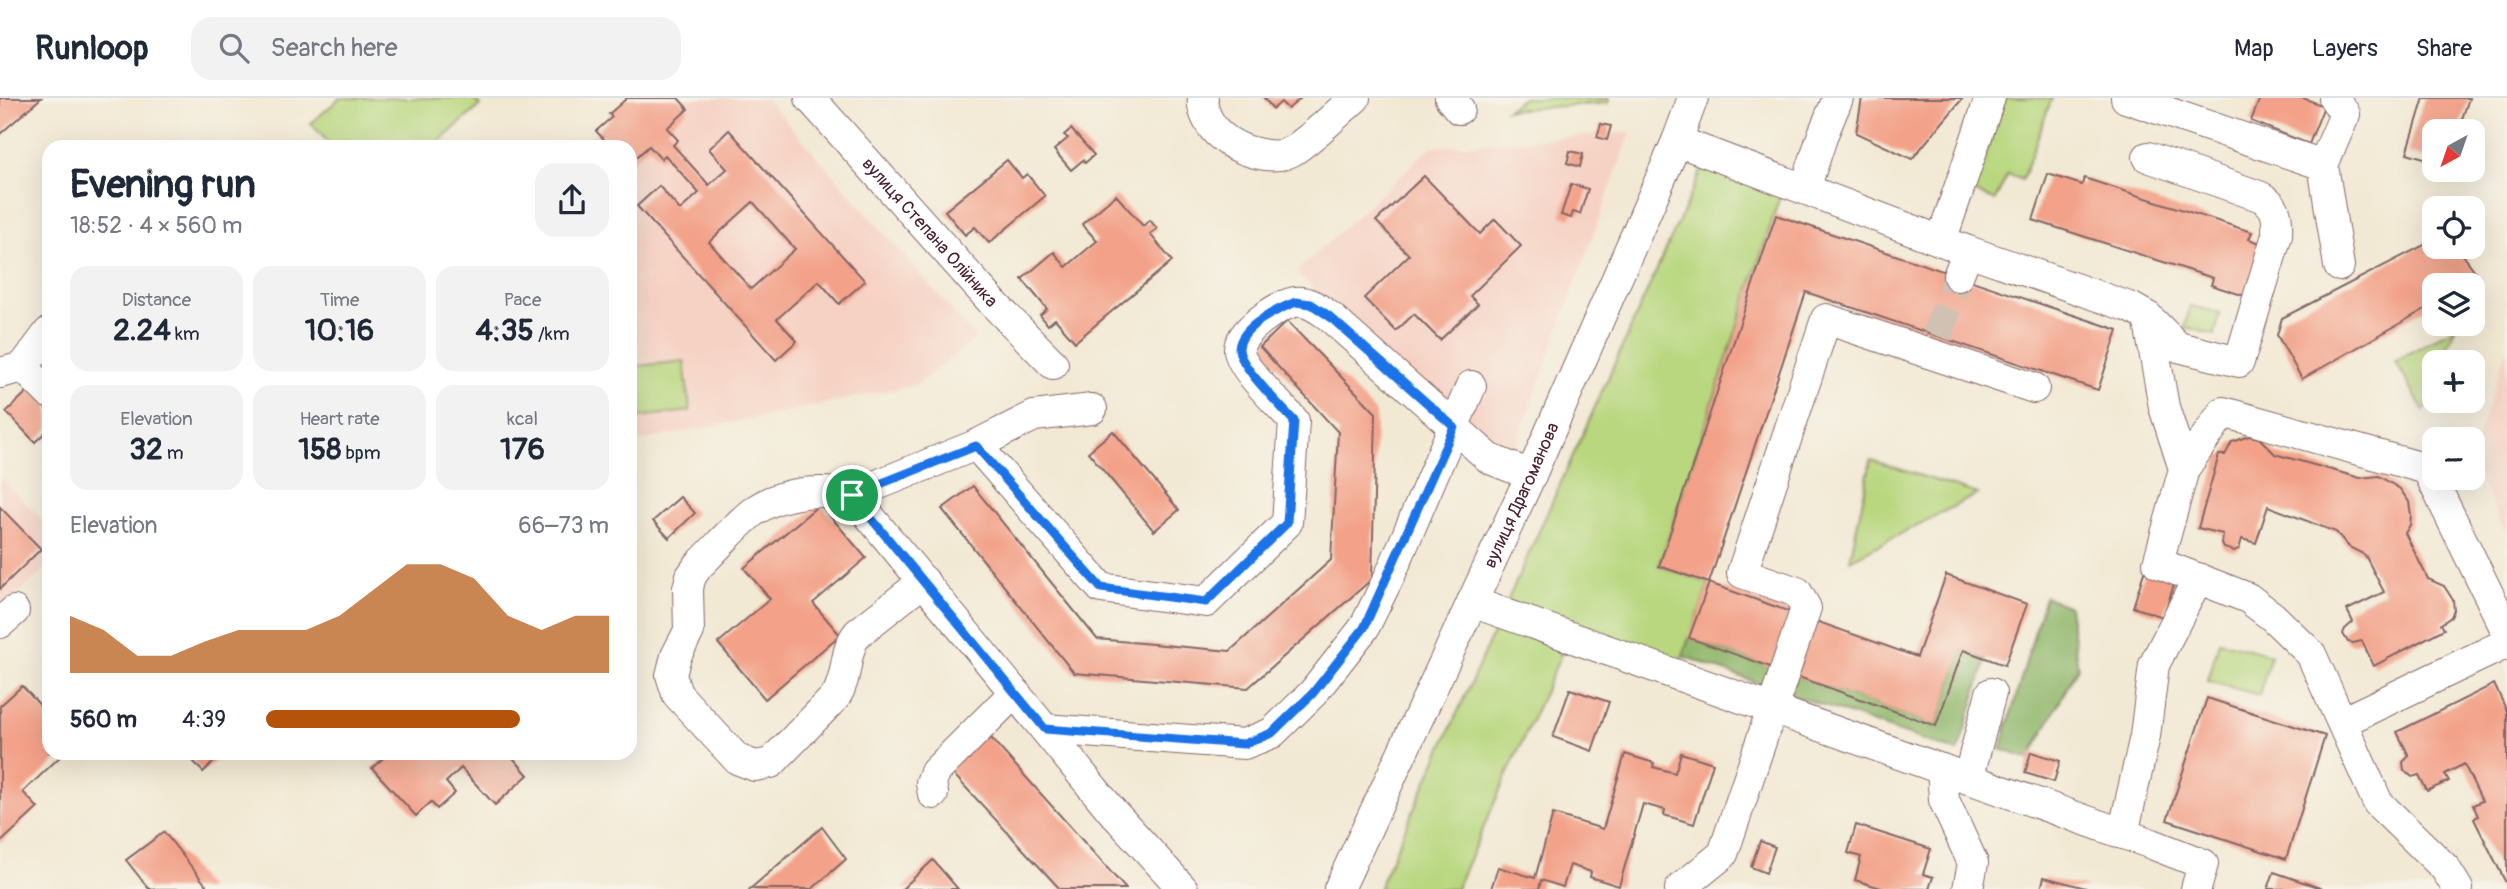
<!DOCTYPE html>
<meta charset="utf-8">
<style>
body{margin:0;font-family:Pangolin,sans-serif;background:#f2f2f3;color:#1f2937;height:100vh;display:flex;flex-direction:column;font-size:26px;white-space:nowrap}
*{box-sizing:border-box;margin:0}
p{font-size:23px;color:#747a83}
.icon{flex:none;width:38px;height:38px;fill:none;stroke:currentColor;stroke-width:2;stroke-linecap:round;stroke-linejoin:round}
.map{position:relative;flex:1;overflow:hidden}
.details{position:absolute;left:42px;top:42px;width:595px;height:620px;display:flex;flex-direction:column;background:#fff;border-radius:21px;box-shadow:0 7px 28px #0002}
.details>*{flex:none}
.needle{width:46px;rotate:220deg}
.controls{position:absolute;left:2422px;top:21px;display:grid;gap:14px}
.controls a{display:grid;place-items:center;width:63px;height:63px;border-radius:14px;background:#fff;box-shadow:0 7px 28px #0002;font-size:35px}
.pin{position:absolute;display:grid;place-items:center;width:60px;height:60px;color:#fff;margin:-30px;border:4px solid #fff;border-radius:50%;box-shadow:0 2px 7px #0007}
.round{display:grid;place-items:center;flex:none;width:74px;height:74px;border-radius:21px;background:#f2f2f3}
.head{display:flex;align-items:center;justify-content:space-between;height:119px;padding:0 28px}
h1{font-size:38px;font-weight:700;line-height:52px}
.figures{display:grid;grid-template-columns:repeat(3,1fr);gap:10px;height:119px;padding:7px 28px}
.figures div{display:grid;align-content:center;border-radius:18px;background:#f2f2f3;text-align:center}
.figures b{font-size:30px;font-weight:700}
.figures small{font-size:19px;font-weight:400}
.figures p{font-size:19px}
.chart{height:196px;padding:14px 28px}
.chart p{display:flex;justify-content:space-between}
.chart svg{width:100%;height:126px;margin-top:7px;fill:#b45309;opacity:.7}
ul{padding:0 28px;list-style:none;font-size:23px}
li{display:grid;grid-template-columns:112px 84px 1fr;align-items:center;height:52px}
li i{height:18px;border-radius:9px;background:#b45309}
header{display:flex;align-items:center;gap:42px;box-sizing:border-box;height:98px;padding:0 35px;background:#fff;border-bottom:2px solid #e0e1e3}
header strong{font-size:33px}
nav{display:flex;gap:38px;margin-inline-start:auto;font-size:24px}
.search{width:490px;height:63px;background:#f2f2f3;display:flex;align-items:center;gap:18px;box-sizing:border-box;padding:0 24px;border-radius:21px;color:#747a83;font-size:26px}
.map>svg:first-child{display:block}
.built{fill:#f6d2c4}
.green{fill:#b8d77e;stroke:#817b54;stroke-width:2}
.forest{fill:#92b86d;stroke:#6e6c4c;stroke-width:2}
.building{fill:#f3a289;fill-rule:evenodd}
.lines{fill:none;stroke-linecap:round;stroke-linejoin:round}
.minor-tunnel{stroke:#d0c1b2;stroke-width:30;stroke-dasharray:30 15;stroke-linecap:butt}
.minor-casing{stroke:#856666;stroke-width:32}
.minor{stroke:#fff;stroke-width:30}
.route-casing{stroke:#fff;stroke-width:14}
.route{stroke:#1a73e8;stroke-width:9}
.labels{text-anchor:middle;stroke-width:5;stroke-linejoin:round;paint-order:stroke}
.street-label{font-size:18px;fill:#4a1f2b;stroke:#f7f3e8}
</style>
<header>
<strong>Runloop</strong>
<div class="search"><svg class="icon" aria-label="search" viewBox="0 0 24 24"><circle cx="10" cy="10" r="6"/><path d="M15 15l6 6"/></svg>Search here</div>
<nav><a>Map</a><a>Layers</a><a>Share</a></nav>
</header>
<div class="map">
<svg width="2507" height="791" viewBox="0 0 2507 791">
<rect width="100%" height="100%" fill="#f7f3e8"/>
<filter id="ink" filterUnits="userSpaceOnUse"><feTurbulence type="fractalNoise" baseFrequency=".0143" numOctaves="2"/><feDisplacementMap in="SourceGraphic" scale="14" xChannelSelector="R" yChannelSelector="G"/><feConvolveMatrix kernelMatrix="1 2 1 2 8 2 1 2 1" color-interpolation-filters="sRGB"/></filter>
<filter id="wash" filterUnits="userSpaceOnUse"><feTurbulence type="fractalNoise" baseFrequency=".00686" numOctaves="4" result="noise"/><feDisplacementMap in="SourceGraphic" scale="28" xChannelSelector="R" yChannelSelector="G"/><feGaussianBlur stdDeviation="1.57" result="paint"/><feColorMatrix in="noise" values="0 0 0 0 0 0 0 0 0 0 0 0 0 0 0 0 0 1.4 0 .05"/><feComposite in="paint" operator="in"/></filter>
<g filter="url(#wash)">
<rect width="100%" height="100%" fill="#f2e9d4"/>
<g class="built">
<path d="M 630,0 L 766,0 L 976,240 L 917,287 L 630,345 L 630,49 L 588,49 L 585,44 Z"/>
<path d="M 1631,34 L 1512,359 L 1484,347 L 1296,174 L 1431,49 Z"/>
<path d="M 2507,250 L 2507,438 L 2473,368 L 2473,353 Z"/>
<path d="M 0,379 L 49,429 L 49,467 L 0,513 Z"/>
</g>
<g class="green">
<path d="M 340,0 L 473,0 L 480,8 L 433,49 L 332,49 L 311,25 Z"/>
<path d="M 1523,0 L 1609,0 L 1608,5 L 1506,12 Z"/>
<path d="M 2005,0 L 2052,0 L 2022,82 L 2008,76 L 1995,102 L 1971,94 Z"/>
<path d="M 1709,56 L 1785,83 L 1659,468 L 1709,485 L 1678,573 L 1503,513 Z"/>
<path d="M 2190,208 L 2220,215 L 2215,237 L 2185,229 Z"/>
<path d="M 2455,230 L 2442,264 L 2434,264 L 2434,287 L 2424,313 L 2395,263 Z"/>
<path d="M 684,263 L 690,313 L 630,320 L 630,269 Z"/>
<path d="M 1871,362 L 1978,396 L 1850,462 Z"/>
<path d="M 1501,518 L 1568,541 L 1456,791 L 1378,791 Z"/>
<path d="M 2219,543 L 2271,557 L 2259,597 L 2208,583 Z"/>
</g>
<g class="forest">
<path d="M 2045,498 L 2069,509 L 2078,569 L 2029,661 L 2001,651 Z"/>
<path d="M 1689,540 L 1772,569 L 1766,588 L 1683,558 Z"/>
<path d="M 1963,552 L 1986,562 L 1958,654 L 1790,596 L 1796,578 L 1936,628 Z"/>
</g>
<g id="blocks">
<g class="building">
<path d="M 0,0 L 41,0 L 0,36 Z"/>
<path d="M 627,0 L 678,0 L 688,11 L 667,30 L 678,42 L 673,47 L 709,87 L 727,71 L 709,51 L 729,32 L 865,183 L 839,206 L 819,183 L 777,221 L 797,243 L 776,262 L 637,108 L 659,88 L 680,112 L 699,95 L 665,57 L 661,61 L 649,48 L 630,65 L 630,49 L 611,49 L 596,33 L 612,19 L 609,16 ZM 753,104 L 795,151 L 751,191 L 709,144 Z"/>
<path d="M 1264,0 L 1301,0 L 1288,11 L 1281,4 L 1273,11 Z"/>
<path d="M 1862,0 L 1963,0 L 1912,61 L 1856,35 Z"/>
<path d="M 2260,0 L 2303,0 L 2324,8 L 2309,46 L 2251,23 Z"/>
<path d="M 2424,0 L 2469,0 L 2458,33 L 2434,33 L 2434,63 L 2407,55 Z"/>
<path d="M 1601,26 L 1611,28 L 1607,42 L 1597,39 Z"/>
<path d="M 1071,31 L 1094,57 L 1085,65 L 1083,62 L 1071,72 L 1054,52 L 1068,40 L 1064,37 Z"/>
<path d="M 1570,53 L 1583,56 L 1580,69 L 1567,65 Z"/>
<path d="M 1007,62 L 1022,80 L 1027,76 L 1045,98 L 989,145 L 975,129 L 965,137 L 945,113 Z"/>
<path d="M 2048,76 L 2082,87 L 2084,80 L 2252,134 L 2249,141 L 2260,145 L 2251,200 L 2211,187 L 2213,180 L 2033,122 Z"/>
<path d="M 1424,78 L 1480,136 L 1495,121 L 1521,148 L 1470,198 L 1478,206 L 1440,242 L 1414,216 L 1396,233 L 1364,200 L 1409,157 L 1376,123 Z"/>
<path d="M 1571,86 L 1588,91 L 1580,116 L 1573,114 L 1571,120 L 1561,117 Z"/>
<path d="M 1116,97 L 1143,128 L 1150,122 L 1157,131 L 1150,136 L 1172,163 L 1075,244 L 1055,221 L 1048,227 L 1040,217 L 1047,211 L 1022,181 L 1054,154 L 1066,169 L 1097,143 L 1082,126 Z"/>
<path d="M 1776,117 L 2118,232 L 2098,292 L 1806,194 L 1709,485 L 1659,468 Z"/>
<path d="M 2428,145 L 2434,145 L 2434,149 L 2457,149 L 2480,180 L 2468,187 L 2434,187 L 2434,206 L 2302,281 L 2277,237 L 2282,220 Z"/>
<path d="M 1287,223 L 1376,315 L 1372,481 L 1248,590 L 1074,575 L 942,411 L 973,388 L 1097,541 L 1230,553 L 1331,462 L 1338,334 L 1260,249 Z"/>
<path d="M 32,289 L 49,307 L 49,331 L 35,344 L 6,314 Z"/>
<path d="M 1113,333 L 1179,412 L 1154,433 L 1088,354 Z"/>
<path d="M 2249,338 L 2259,340 L 2275,356 L 2360,380 L 2379,378 L 2400,391 L 2409,404 L 2411,417 L 2410,427 L 2405,435 L 2428,481 L 2444,488 L 2453,502 L 2454,512 L 2451,519 L 2441,526 L 2444,531 L 2374,568 L 2362,543 L 2353,545 L 2348,544 L 2343,536 L 2345,531 L 2353,524 L 2347,512 L 2384,494 L 2365,457 L 2349,449 L 2336,434 L 2268,408 L 2256,445 L 2242,441 L 2239,451 L 2234,453 L 2224,450 L 2222,446 L 2223,436 L 2198,430 L 2219,357 L 2225,357 L 2232,344 Z"/>
<path d="M 680,399 L 695,415 L 669,440 L 653,423 Z"/>
<path d="M 820,406 L 866,460 L 813,505 L 840,537 L 765,601 L 718,545 L 770,501 L 744,470 Z"/>
<path d="M 0,409 L 41,451 L 0,491 Z"/>
<path d="M 2146,468 L 2177,478 L 2163,519 L 2133,509 Z"/>
<path d="M 1946,477 L 2027,506 L 2005,567 L 1963,552 L 1936,628 L 1689,540 L 1709,485 L 1917,559 Z"/>
<path d="M 2494,586 L 2507,613 L 2507,787 L 2474,721 L 2478,718 L 2473,707 L 2482,703 L 2464,666 L 2445,676 L 2449,683 L 2427,693 L 2419,677 L 2412,679 L 2404,672 L 2403,664 L 2409,658 L 2397,634 Z"/>
<path d="M 22,588 L 49,617 L 49,654 L 65,654 L 23,694 L 38,710 L 0,745 L 0,608 Z"/>
<path d="M 1570,591 L 1609,604 L 1592,653 L 1553,639 Z"/>
<path d="M 2207,600 L 2325,638 L 2286,761 L 2167,722 Z"/>
<path d="M 982,630 L 1126,791 L 1060,791 L 944,666 Z"/>
<path d="M 185,654 L 224,654 L 203,674 Z"/>
<path d="M 390,654 L 508,654 L 528,677 L 495,707 L 461,670 L 446,684 L 455,695 L 437,711 L 431,704 L 416,718 L 372,670 Z"/>
<path d="M 2031,654 L 2060,663 L 2054,684 L 2025,675 Z"/>
<path d="M 1681,655 L 1713,665 L 1694,726 L 1664,717 L 1665,712 L 1643,706 L 1619,788 L 1590,779 L 1591,774 L 1570,767 L 1563,789 L 1541,782 L 1539,791 L 1491,791 L 1498,769 L 1535,780 L 1553,716 L 1603,731 L 1625,656 L 1654,665 L 1653,669 L 1675,675 Z"/>
<path d="M 1856,727 L 1931,751 L 1923,776 L 1933,779 L 1929,791 L 1884,791 L 1855,782 L 1861,759 L 1848,755 Z"/>
<path d="M 822,729 L 846,761 L 812,791 L 750,791 Z"/>
<path d="M 164,734 L 209,791 L 149,791 L 126,762 Z"/>
<path d="M 1760,743 L 1775,749 L 1766,775 L 1751,769 Z"/>
<path d="M 933,762 L 958,791 L 902,791 Z"/>
<path d="M 2274,774 L 2323,791 L 2268,791 Z"/>
<path d="M 2044,779 L 2086,790 L 2086,791 L 2041,791 Z"/>
</g>
</g>
</g>
<g filter="url(#ink)">
<use href="#blocks" fill-opacity="0" stroke="#856666" stroke-width="2"/>
<g class="lines">
<path class="minor-tunnel" d="M 1937,238 L 1958,178"/>
<g class="minor-casing">
<g id="minor">
<path id="s1" d="M 810,0 L 994,206 L 1053,266"/>
<path d="M 1203,0 C 1201,13 1211,30 1221,38 C 1237,52 1272,64 1292,53 C 1314,39 1335,17 1355,0"/>
<path d="M 1450,0 L 1459,11"/>
<path d="M 2126,0 L 2323,67"/>
<path d="M 2334,0 L 2345,16 L 2323,67 L 2339,168"/>
<path d="M 1677,43 L 1968,153 L 2132,210 L 2148,219 L 2178,249 L 2239,264 L 2277,137 C 2278,119 2277,106 2259,98 L 2148,59"/>
<path d="M 1805,91 L 1823,36 L 1838,0"/>
<path d="M 1941,143 L 1990,0"/>
<path d="M 1958,178 L 1968,153"/>
<path d="M 2148,219 L 2164,309 L 2184,371 L 2158,465 L 2248,500 L 2273,519 L 2311,556 L 2378,705 L 2445,770 L 2458,791"/>
<path d="M 23,269 L 49,295"/>
<path d="M 0,275 L 23,269 L 49,234"/>
<path d="M 1092,311 L 1034,318 L 976,347 L 852,397 L 1112,713 L 1183,791"/>
<path d="M 976,347 L 1101,490 L 1206,504 L 1287,425 L 1294,323 C 1282,309 1238,268 1239,251 C 1240,233 1278,207 1295,204 C 1308,202 1319,211 1329,218 L 1490,361 L 1531,377"/>
<path d="M 2184,371 L 2223,314 L 2427,371 L 2507,534"/>
<path d="M 852,397 C 822,391 784,393 757,411 C 740,422 715,452 699,467 L 691,478 L 688,490 L 689,533 L 676,558 L 671,577 L 677,596 L 737,661 L 755,668 L 771,665 L 836,598 C 849,578 843,553 858,535 L 924,483"/>
<path d="M 1472,504 L 2152,746 L 2203,766 L 2196,791"/>
<path d="M 0,525 L 14,513"/>
<path d="M 2342,624 L 2507,545"/>
<path d="M 1045,631 L 1244,646 L 1272,635 L 1313,595 L 1364,530 L 1391,475 L 1471,288"/>
<path d="M 1942,671 L 1944,702 L 1973,765 L 1968,791"/>
<path d="M 1968,681 L 1991,595"/>
<path d="M 933,696 L 931,685 L 935,674 L 1015,594"/>
<path d="M 2123,736 L 2145,638 L 2154,567 L 2198,480"/>
<path id="s2" d="M 1339,791 L 1531,377 L 1677,43 L 1693,0"/>
<path d="M 1680,791 L 1723,756 L 1806,510 L 1797,494 L 1742,475 L 1826,221 L 2034,290"/>
</g>
</g>
<use href="#minor" class="minor"/>
</g>
</g>
<g class="lines" filter="url(#ink)">
<g class="route-casing">
<path id="route" d="M 1296,204 L 1311,206 L 1329,218 L 1454,329 L 1364,530 L 1313,595 L 1272,635 L 1244,646 L 1045,631 L 852,397 L 976,348 L 1101,490 L 1206,504 L 1287,425 L 1294,323 C 1282,309 1238,267 1239,250 C 1241,228 1278,211 1296,204 Z"/>
</g>
<use href="#route" class="route"/>
</g>
<g class="labels">
<g class="street-label">
<text dy="6" stroke="none"><textPath href="#s1" startOffset="180">вулиця Степана Олійника</textPath></text>
<text dy="6" stroke="none"><textPath href="#s2" startOffset="434">вулиця Драгоманова</textPath></text>
</g>
</g>
</svg>
<div class="controls">
<a><svg class="needle" viewBox="-14 -14 28 28"><path d="M0-13l5 13h-10z" fill="#e53935"/><path d="M0 13l5-13h-10z" fill="#747a83"/></svg></a>
<a><svg class="icon" aria-label="locate" viewBox="0 0 24 24"><circle cx="12" cy="12" r="6"/><path d="M12 2v4M12 18v4M2 12h4M18 12h4"/></svg></a>
<a><svg class="icon" aria-label="layers" viewBox="0 0 24 24"><path d="M12 4l9 5-9 5-9-5zM3 14l9 5 9-5"/></svg></a>
<a>+</a>
<a>−</a>
</div>
<div class="pin" style="left:852px;top:397px;background:#1e9e55"><svg class="icon" aria-label="arrive" viewBox="0 0 24 24"><path d="M6 21V4h12l-3 4 3 4H6"/></svg></div>
<section class="details">
<div class="head"><div><h1>Evening run</h1><p>18:52 · 4 × 560 m</p></div><a class="round"><svg class="icon" aria-label="share" viewBox="0 0 24 24"><path d="M12 15V3M7 8l5-5 5 5M5 13v7h14v-7"/></svg></a></div>
<div class="figures">
<div><p>Distance</p><b>2.24<small> km</small></b></div>
<div><p>Time</p><b>10:16</b></div>
<div><p>Pace</p><b>4:35<small> /km</small></b></div>
</div>
<div class="figures">
<div><p>Elevation</p><b>32<small> m</small></b></div>
<div><p>Heart rate</p><b>158<small> bpm</small></b></div>
<div><p>kcal</p><b>176</b></div>
</div>
<div class="chart"><p><span>Elevation</span>66–73 m</p>
<svg viewBox="0 0 160 44" preserveAspectRatio="none"><path d="M0 44V24L10 29L20 38L30 38L40 33L50 29L60 29L70 29L80 24L90 15L100 6L110 6L120 11L130 24L140 29L150 24L160 24V44z"/></svg>
</div>
<ul>
<li><b>560 m</b>4:39<i style="width:74%"></i></li>
</ul>
</section>
</div>
